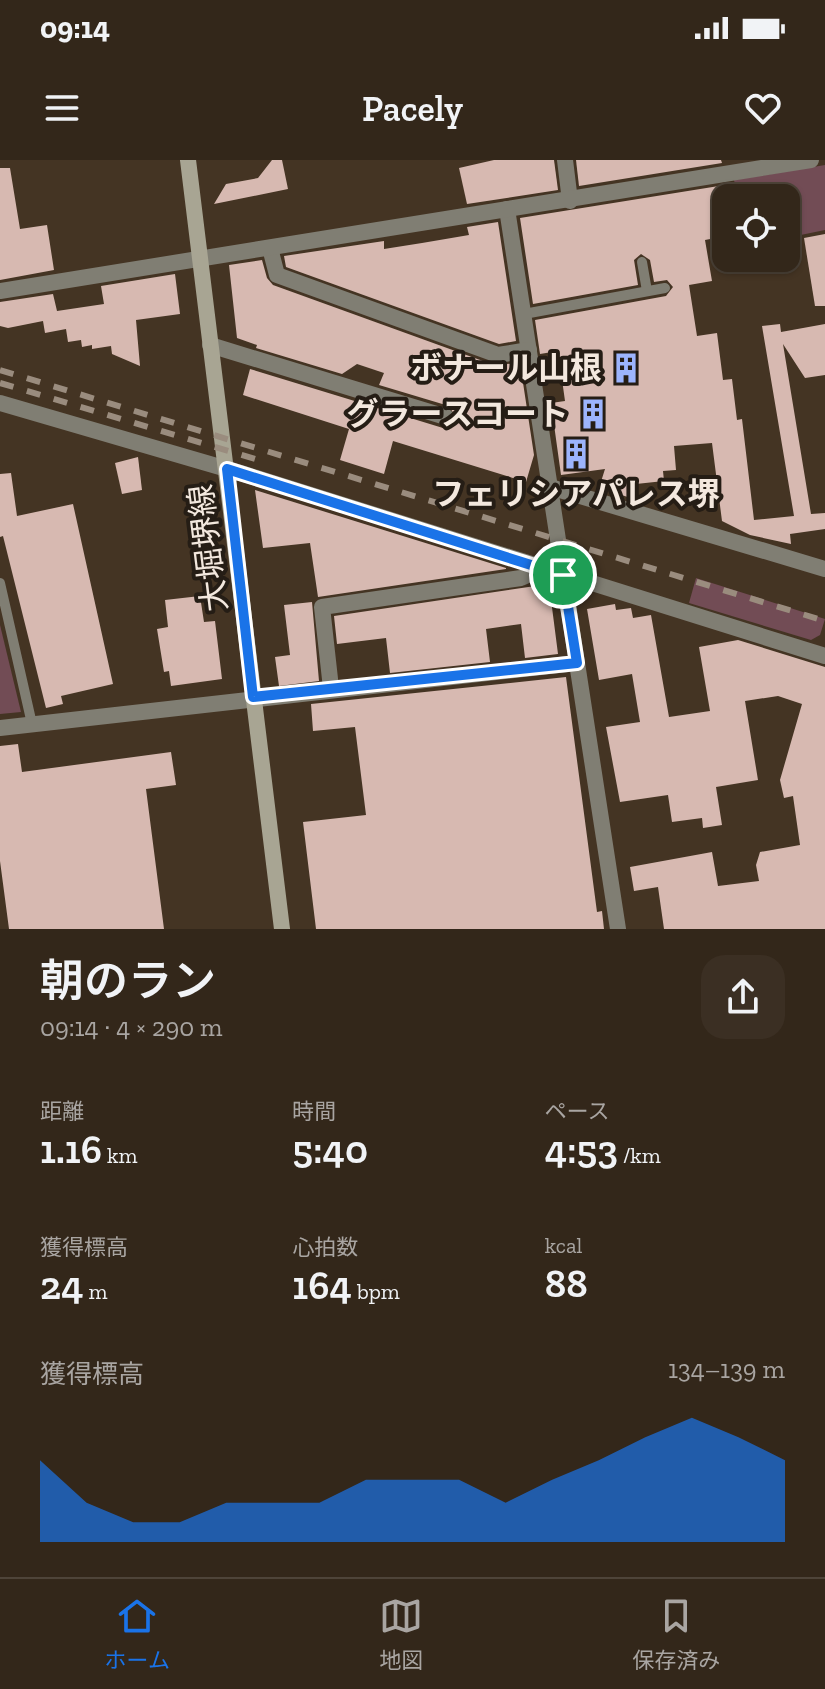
<!DOCTYPE html>
<html lang="ja">
<meta charset="utf-8">
<style>
body{margin:0;font-family:"Zilla Slab","Noto Sans JP",serif;background:#3b2f23;color:#f1f3f6;height:100vh;display:flex;flex-direction:column;font-size:30px;white-space:nowrap}
*{box-sizing:border-box;margin:0}
p{font-size:26px;color:#a9a5a2}
.icon{flex:none;width:44px;height:44px;fill:none;stroke:currentColor;stroke-width:2;stroke-linecap:round;stroke-linejoin:round}
.map{position:relative;height:769px;overflow:hidden}
.side{display:flex;flex-direction:column;background:#33271a;flex:1}
.side>*{flex:none}
.buttons{position:absolute;left:712px;top:24px;display:grid;gap:16px}
.buttons a{display:grid;place-items:center;width:88px;height:88px;border-radius:16px;background:#33271a;box-shadow:0 2px 6px #0004,0 0 0 2px #4e4439;font-size:40px}
.pin{position:absolute;display:grid;place-items:center;width:68px;height:68px;color:#fff;margin:-34px;border:4px solid #fff;border-radius:50%;box-shadow:0 2px 8px #0007}
.round{display:grid;place-items:center;flex:none;width:84px;height:84px;border-radius:24px;background:#3b2f23}
.summary{display:flex;align-items:center;justify-content:space-between;height:136px;padding:0 40px}
h1{font-size:44px;font-weight:600;line-height:60px}
.stats{display:grid;grid-template-columns:repeat(3,1fr);gap:12px;height:136px;padding:8px 40px}
.stats div{display:grid;align-content:center}
.stats b{font-size:40px;font-weight:600}
.stats small{font-size:22px;font-weight:400}
.stats p{font-size:22px}
.chart{height:224px;padding:16px 40px}
.chart p{display:flex;justify-content:space-between}
.chart svg{width:100%;height:144px;margin-top:8px;fill:#1a73e8;opacity:.7}
.status{display:flex;justify-content:space-between;align-items:center;height:56px;padding:0 40px;background:#33271a;direction:ltr}
.status svg{height:22px;fill:currentColor}
header{display:flex;justify-content:space-between;align-items:center;height:104px;padding:0 40px;background:#33271a;font-size:36px;font-weight:600}
.menu{display:flex;justify-content:space-around;align-items:center;height:112px;border-top:2px solid #4e4439;background:#33271a;font-size:22px;color:#a9a5a2}
.menu a{display:grid;justify-items:center;gap:4px}
.menu .on{color:#1a73e8}
.map>svg:first-child{display:block}
.green{fill:#724c55}
.building{fill:#d7b9b1}
.lines{fill:none;stroke-linecap:round;stroke-linejoin:round}
.lane{stroke:#807e73;stroke-width:10}
.street{stroke:#807e73;stroke-width:16}
.secondary{stroke:#a8a593;stroke-width:16}
.rail{stroke:#9a8c7e;stroke-width:6;stroke-dasharray:14 14;stroke-linecap:butt}
.route-casing{stroke:#fff;stroke-width:16}
.route{stroke:#1a73e8;stroke-width:10}
.labels{text-anchor:middle;stroke-width:8;stroke-linejoin:round;paint-order:stroke}
.poi-label{font-size:32px;font-weight:bold;fill:#f3e8de;stroke:#251d15;text-anchor:end}
.street-label{font-size:32px;fill:#f3e8de;stroke:#251d15}
</style>
<div class="status"><b>09:14</b><svg viewBox="0 0 49 12"><path d="M0 12V9h3v3zM5 12V6h3v6zM10 12V3h3v9zM15 12V0h3v12zM26 1h20v11H26zM47 4h2v5h-2z"/></svg></div>
<header><svg class="icon" aria-label="menu" viewBox="0 0 24 24"><path d="M4 6h16M4 12h16M4 18h16"/></svg>Pacely<svg class="icon" aria-label="heart" viewBox="0 0 24 24"><path d="M12 20l-8-8c-3-5 5-10 8-4 3-6 11-1 8 4z"/></svg></header>
<div class="map">
<svg width="825" height="769" viewBox="0 0 825 769">
<rect width="100%" height="100%" fill="#443423"/>
<g class="green">
<path d="M 825,5 L 825,70 L 786,78 L 786,38 L 738,38 L 734,20 Z"/>
<path d="M 696,418 L 825,459 L 820,475 L 811,480 L 689,443 Z"/>
<path d="M 0,465 L 21,552 L 0,554 Z"/>
</g>
<g class="building">
<path d="M 272,0 L 282,0 L 288,29 L 214,44 L 226,24 L 258,18 Z"/>
<path d="M 494,0 L 554,0 L 558,30 L 467,44 L 459,8 Z"/>
<path d="M 576,0 L 721,0 L 722,3 L 579,26 Z"/>
<path d="M 0,8 L 10,8 L 20,69 L 47,65 L 54,110 L 0,120 Z"/>
<path d="M 725,25 L 726,76 L 705,80 L 712,121 L 689,125 L 697,176 L 717,173 L 723,220 L 732,219 L 737,260 L 742,259 L 754,360 L 794,356 L 762,166 L 780,164 L 781,172 L 825,164 L 825,215 L 805,218 L 783,184 L 811,354 L 825,353 L 825,369 L 790,374 L 791,384 L 750,375 L 722,361 L 712,283 L 674,286 L 676,310 L 663,311 L 664,321 L 636,324 L 631,338 L 599,328 L 605,309 L 561,315 L 551,243 L 565,241 L 558,191 L 540,194 L 535,160 L 666,136 L 673,127 L 667,120 L 654,122 L 650,100 L 641,94 L 634,100 L 638,125 L 533,144 L 520,58 Z"/>
<path d="M 498,62 L 516,181 L 499,184 L 286,107 L 284,96 L 384,81 L 384,89 L 422,83 L 469,75 L 467,67 Z"/>
<path d="M 825,74 L 825,146 L 815,146 L 804,78 Z"/>
<path d="M 262,100 L 267,118 L 273,125 L 494,205 L 520,203 L 534,295 L 526,322 L 393,281 L 384,314 L 340,300 L 349,269 L 243,235 L 250,209 L 443,268 L 453,266 L 457,259 L 449,246 L 379,225 L 384,213 L 357,204 L 342,214 L 256,188 L 257,185 L 237,178 L 229,105 Z"/>
<path d="M 175,114 L 180,154 L 136,160 L 140,206 L 112,194 L 111,186 L 92,189 L 92,185 L 82,187 L 81,180 L 68,182 L 66,169 L 45,173 L 43,161 L 8,168 L 0,166 L 0,142 L 53,134 L 57,151 L 104,144 L 101,126 Z"/>
<path d="M 138,297 L 142,330 L 122,334 L 115,303 Z"/>
<path d="M 11,313 L 17,356 L 73,344 L 113,524 L 61,536 L 63,544 L 46,548 L 3,376 L 0,377 L 0,314 Z"/>
<path d="M 255,330 L 506,408 L 506,409 L 318,437 L 310,383 L 263,388 Z"/>
<path d="M 549,424 L 558,494 L 525,498 L 521,464 L 486,469 L 490,502 L 390,513 L 386,478 L 337,484 L 334,456 Z"/>
<path d="M 200,436 L 204,462 L 215,461 L 222,519 L 171,526 L 169,511 L 164,512 L 157,469 L 168,467 L 165,440 Z"/>
<path d="M 312,442 L 319,521 L 279,526 L 275,497 L 290,495 L 284,445 Z"/>
<path d="M 615,444 L 616,450 L 631,448 L 633,458 L 651,455 L 669,557 L 710,551 L 699,487 L 738,480 L 825,507 L 825,769 L 664,769 L 658,727 L 634,731 L 630,707 L 712,692 L 718,726 L 759,721 L 756,705 L 760,692 L 800,685 L 793,636 L 784,638 L 780,620 L 802,544 L 778,536 L 745,541 L 758,620 L 716,627 L 722,665 L 703,668 L 702,658 L 672,662 L 668,635 L 620,642 L 606,567 L 640,562 L 632,514 L 599,520 L 587,449 Z"/>
<path d="M 566,517 L 597,752 L 602,751 L 604,769 L 316,769 L 303,662 L 366,655 L 355,567 L 313,571 L 311,544 Z"/>
<path d="M 18,584 L 22,612 L 171,592 L 176,625 L 146,629 L 164,769 L 9,769 L 0,701 L 0,586 Z"/>
</g>
<g class="lines">
<g class="lane">
<path d="M 642,102 L 647,131"/>
<path d="M 524,154 L 665,128"/>
<path d="M 0,423 L 32,564"/>
</g>
<g class="street">
<path d="M 565,0 L 570,41"/>
<path d="M 507,49 L 618,769"/>
<path d="M 270,88 L 277,115 L 498,195 L 529,190"/>
<path d="M 0,131 L 811,0"/>
<path d="M 210,185 L 446,257"/>
<path d="M 0,243 L 244,314 L 825,496"/>
<path d="M 550,327 L 825,409"/>
<path d="M 331,528 L 322,447 L 521,418 L 544,408"/>
<path d="M 0,568 L 577,503"/>
</g>
<path class="secondary" d="M 188,0 L 282,769"/>
<g class="rail">
<path d="M 0,210 L 825,461"/>
<path d="M 0,223 L 262,301"/>
</g>
</g>
<g class="lines">
<g class="route-casing">
<path id="route" d="M 227,309 L 563,415 L 577,503 L 253,537 Z"/>
</g>
<use href="#route" class="route"/>
</g>
<defs>
<g id="building-bare" transform="scale(2.4)"><path d="M-4-6H4V6H1V3H-1V6H-4ZM-2.5-4.3h1.7v1.8h-1.7ZM.8-4.3h1.7v1.8H.8ZM-2.5-1h1.7V.8h-1.7ZM.8-1h1.7V.8H.8Z" fill="#9cb4fd" stroke="#251d15" stroke-width="2.5" paint-order="stroke"/></g>
</defs>
<g fill-rule="evenodd">
<use href="#building-bare" x="626" y="208"/>
<use href="#building-bare" x="593" y="254"/>
<use href="#building-bare" x="576" y="294"/>
</g>
<g class="labels">
<g class="poi-label">
<text x="602" y="219">ボナール山根</text>
<text x="569" y="265">グラースコート</text>
<text x="576" y="345" text-anchor="middle">フェリシアパレス堺</text>
</g>
<g class="street-label">
<text transform="translate(208 388) rotate(-97)" y="11">大堀堺線</text>
</g>
</g>
</svg>
<div class="buttons">
<a><svg class="icon" aria-label="locate" viewBox="0 0 24 24"><circle cx="12" cy="12" r="6"/><path d="M12 2v4M12 18v4M2 12h4M18 12h4"/></svg></a>
</div>
<div class="pin" style="left:563px;top:415px;background:#1e9e55"><svg class="icon" aria-label="arrive" viewBox="0 0 24 24"><path d="M6 21V4h12l-3 4 3 4H6"/></svg></div>
</div>
<section class="side">
<div class="summary"><div><h1>朝のラン</h1><p>09:14 · 4 × 290 m</p></div><a class="round"><svg class="icon" aria-label="share" viewBox="0 0 24 24"><path d="M12 15V3M7 8l5-5 5 5M5 13v7h14v-7"/></svg></a></div>
<div class="stats">
<div><p>距離</p><b>1.16<small> km</small></b></div>
<div><p>時間</p><b>5:40</b></div>
<div><p>ペース</p><b>4:53<small> /km</small></b></div>
</div>
<div class="stats">
<div><p>獲得標高</p><b>24<small> m</small></b></div>
<div><p>心拍数</p><b>164<small> bpm</small></b></div>
<div><p>kcal</p><b>88</b></div>
</div>
<div class="chart"><p><span>獲得標高</span>134–139 m</p>
<svg viewBox="0 0 160 44" preserveAspectRatio="none"><path d="M0 44V19L10 32L20 38L30 38L40 32L50 32L60 32L70 25L80 25L90 25L100 32L110 25L120 19L130 12L140 6L150 12L160 19V44z"/></svg>
</div>
</section>
<nav class="menu">
<a class="on"><svg class="icon" aria-label="home" viewBox="0 0 24 24"><path d="M3 11l9-7 9 7M6 9v11h12V9"/></svg>ホーム</a>
<a><svg class="icon" aria-label="map" viewBox="0 0 24 24"><path d="M3 6l6-2 6 2 6-2v14l-6 2-6-2-6 2zM9 4v14M15 6v14"/></svg>地図</a>
<a><svg class="icon" aria-label="saved" viewBox="0 0 24 24"><path d="M7 4h10v16l-5-4-5 4z"/></svg>保存済み</a>
</nav>
